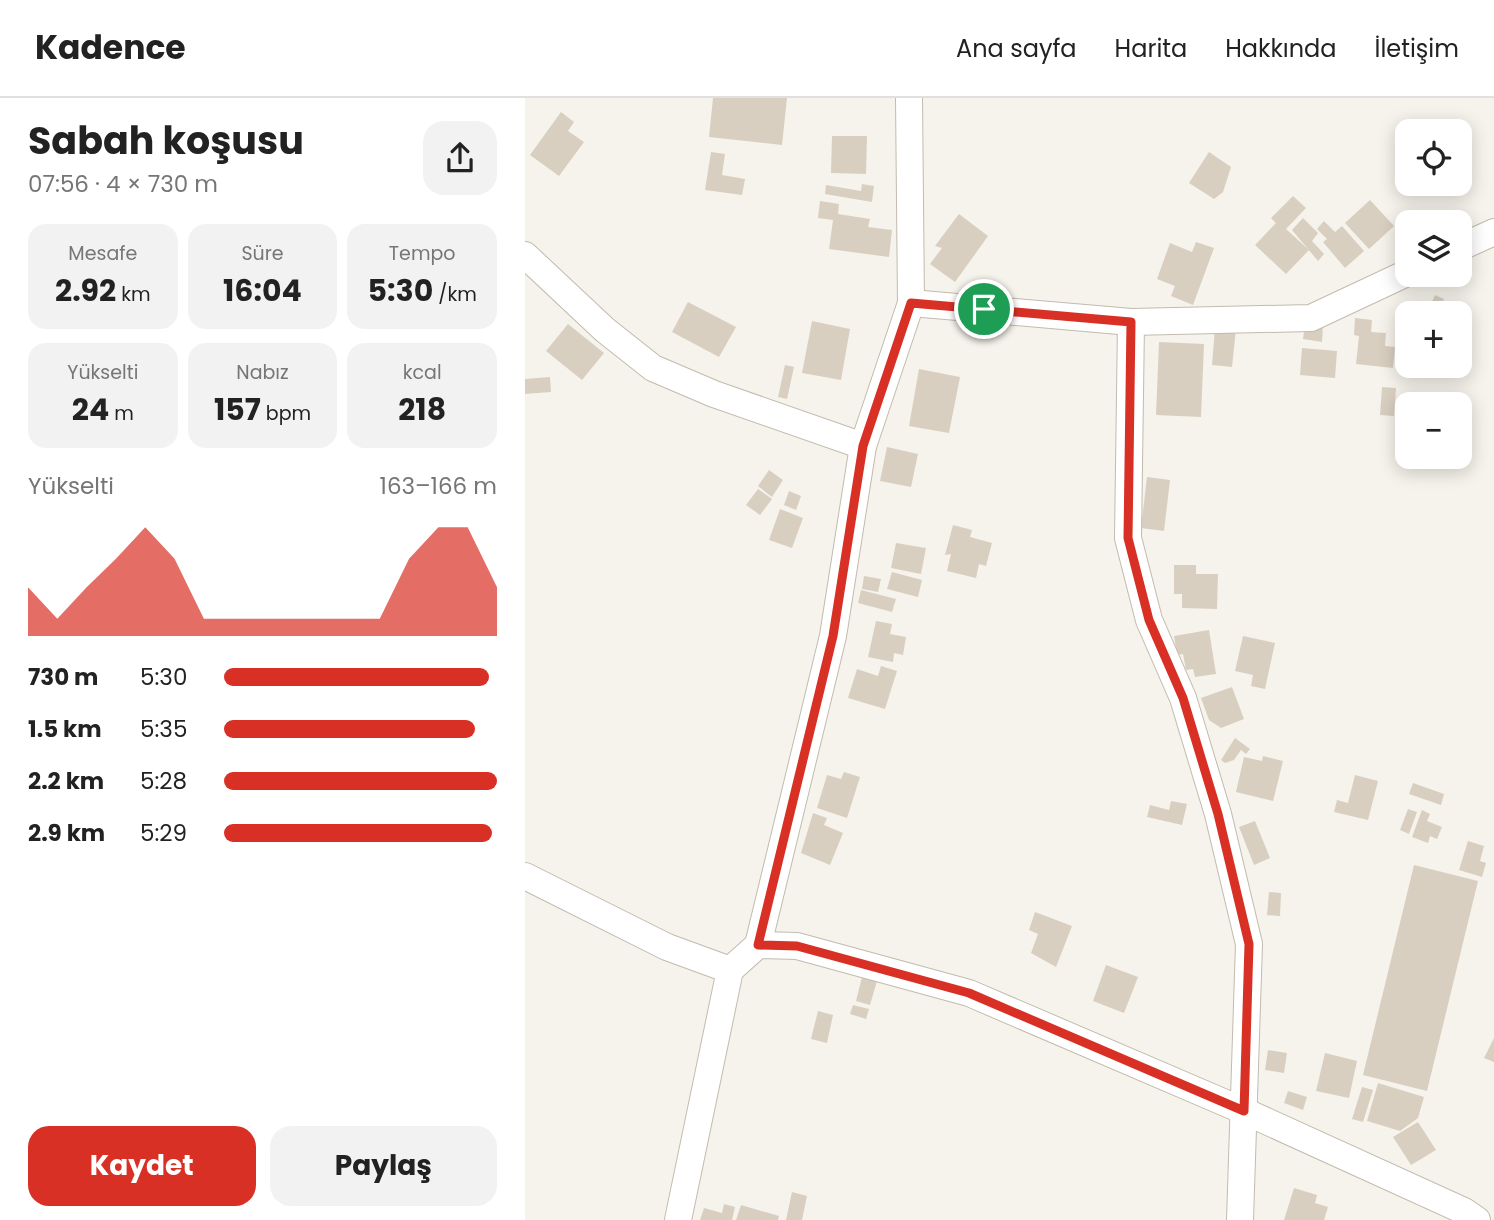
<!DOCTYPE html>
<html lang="tr">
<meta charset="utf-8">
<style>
body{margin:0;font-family:Poppins,sans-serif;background:#f2f2f2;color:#222;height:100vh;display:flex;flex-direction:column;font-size:26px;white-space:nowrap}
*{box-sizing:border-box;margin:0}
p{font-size:23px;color:#767676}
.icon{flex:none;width:38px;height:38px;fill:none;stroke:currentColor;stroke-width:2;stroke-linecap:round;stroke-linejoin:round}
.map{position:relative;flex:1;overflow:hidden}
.drawer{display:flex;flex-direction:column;background:#fff;width:525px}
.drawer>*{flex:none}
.tools{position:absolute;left:870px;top:21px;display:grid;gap:14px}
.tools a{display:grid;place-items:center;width:77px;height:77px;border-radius:14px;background:#fff;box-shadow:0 4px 18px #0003;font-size:35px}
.pin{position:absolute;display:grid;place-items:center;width:60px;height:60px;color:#fff;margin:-30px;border:4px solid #fff;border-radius:50%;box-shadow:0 2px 7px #0007}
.round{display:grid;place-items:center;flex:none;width:74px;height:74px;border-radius:21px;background:#f2f2f2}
.headline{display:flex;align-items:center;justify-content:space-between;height:119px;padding:0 28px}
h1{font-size:38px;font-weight:700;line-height:52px}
.metrics{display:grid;grid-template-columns:repeat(3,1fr);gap:10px;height:119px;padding:7px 28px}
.metrics div{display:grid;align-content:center;border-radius:18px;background:#f2f2f2;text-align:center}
.metrics b{font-size:30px;font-weight:700}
.metrics small{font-size:19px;font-weight:400}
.metrics p{font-size:19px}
.chart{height:196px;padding:14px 28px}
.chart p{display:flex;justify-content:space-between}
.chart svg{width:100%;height:126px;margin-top:7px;fill:#d93025;opacity:.7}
.action{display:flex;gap:14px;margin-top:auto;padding:14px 28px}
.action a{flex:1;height:80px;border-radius:21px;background:#d93025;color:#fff;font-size:28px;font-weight:700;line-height:80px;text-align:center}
.action a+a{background:#f2f2f2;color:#222}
ul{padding:0 28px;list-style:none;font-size:23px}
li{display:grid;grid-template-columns:112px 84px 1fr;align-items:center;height:52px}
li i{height:18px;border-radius:9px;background:#d93025}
header{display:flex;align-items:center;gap:42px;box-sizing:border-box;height:98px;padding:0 35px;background:#fff;border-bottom:2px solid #e0e0e0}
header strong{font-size:33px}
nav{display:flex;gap:38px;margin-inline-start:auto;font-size:24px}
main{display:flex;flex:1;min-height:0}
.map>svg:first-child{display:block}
.building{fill:#d8cfc1}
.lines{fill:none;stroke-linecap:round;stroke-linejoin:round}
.minor-casing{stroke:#c2bbae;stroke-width:28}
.minor{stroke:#fff;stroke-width:26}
.route-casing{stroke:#fff;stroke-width:14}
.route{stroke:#d93025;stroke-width:9}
</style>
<header>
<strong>Kadence</strong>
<nav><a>Ana sayfa</a><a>Harita</a><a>Hakkında</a><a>İletişim</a></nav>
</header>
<main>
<section class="drawer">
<div class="headline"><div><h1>Sabah koşusu</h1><p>07:56 · 4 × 730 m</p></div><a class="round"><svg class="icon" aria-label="share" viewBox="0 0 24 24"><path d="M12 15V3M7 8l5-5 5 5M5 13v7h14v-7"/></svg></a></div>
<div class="metrics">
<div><p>Mesafe</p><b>2.92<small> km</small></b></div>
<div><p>Süre</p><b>16:04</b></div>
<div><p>Tempo</p><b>5:30<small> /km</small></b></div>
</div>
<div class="metrics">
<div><p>Yükselti</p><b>24<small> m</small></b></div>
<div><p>Nabız</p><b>157<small> bpm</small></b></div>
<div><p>kcal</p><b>218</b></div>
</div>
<div class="chart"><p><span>Yükselti</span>163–166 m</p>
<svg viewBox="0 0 160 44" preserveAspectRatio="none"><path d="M0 44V27L10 38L20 27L30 17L40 6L50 17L60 38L70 38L80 38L90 38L100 38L110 38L120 38L130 17L140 6L150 6L160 27V44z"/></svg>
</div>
<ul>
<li><b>730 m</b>5:30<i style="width:97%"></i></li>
<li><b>1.5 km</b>5:35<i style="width:92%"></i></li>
<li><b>2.2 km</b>5:28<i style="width:100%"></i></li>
<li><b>2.9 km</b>5:29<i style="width:98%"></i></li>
</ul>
<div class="action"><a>Kaydet</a><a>Paylaş</a></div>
</section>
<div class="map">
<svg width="969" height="1122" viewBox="0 0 969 1122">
<rect width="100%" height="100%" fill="#f6f3ec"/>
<g class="building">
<path d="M 188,0 L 262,0 L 257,47 L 184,39 Z"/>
<path d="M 36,14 L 49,24 L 43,33 L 59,44 L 34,78 L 5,57 Z"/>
<path d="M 307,38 L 342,38 L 341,76 L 306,75 Z"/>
<path d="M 186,54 L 200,56 L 197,77 L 220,81 L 217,97 L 180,92 Z"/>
<path d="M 684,54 L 706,69 L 698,94 L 689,101 L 664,85 Z"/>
<path d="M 337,86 L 349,88 L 347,104 L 300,96 L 301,87 L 336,93 Z"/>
<path d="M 768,98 L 781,110 L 761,131 L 784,152 L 761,176 L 730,147 L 751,125 L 746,120 Z"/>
<path d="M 845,102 L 869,128 L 844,151 L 820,125 Z"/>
<path d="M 295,103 L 314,106 L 313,116 L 345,121 L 343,129 L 367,132 L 364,159 L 304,151 L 308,122 L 293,120 Z"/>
<path d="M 434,116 L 463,138 L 430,184 L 405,166 L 417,150 L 410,148 Z"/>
<path d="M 778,120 L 793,135 L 787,143 L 799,156 L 793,163 L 767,132 Z"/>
<path d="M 799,123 L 810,134 L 817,128 L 839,153 L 820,170 L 798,144 L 802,141 L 792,131 Z"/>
<path d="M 671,144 L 689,150 L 668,207 L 646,198 L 650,188 L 632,181 L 645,145 L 667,154 Z"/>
<path d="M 910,197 L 919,201 L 913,215 L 902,215 Z"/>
<path d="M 163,204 L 211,229 L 194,259 L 147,234 Z"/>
<path d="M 830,220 L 847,222 L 846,234 L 861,235 L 860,248 L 870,249 L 868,270 L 831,266 L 834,238 L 829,237 Z"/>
<path d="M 287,223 L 325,231 L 316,282 L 277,275 Z"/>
<path d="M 43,226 L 79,255 L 57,282 L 21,253 Z"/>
<path d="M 780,226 L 798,228 L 797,244 L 778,241 Z"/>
<path d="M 690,229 L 711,231 L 707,269 L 687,267 Z"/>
<path d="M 634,244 L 679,246 L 676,319 L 631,317 Z"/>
<path d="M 777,250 L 812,253 L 810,280 L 775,277 Z"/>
<path d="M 260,267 L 269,269 L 262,301 L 253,299 Z"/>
<path d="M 394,271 L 435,279 L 424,335 L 384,328 Z"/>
<path d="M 25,279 L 26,294 L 0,296 L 0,281 Z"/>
<path d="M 857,289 L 871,290 L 869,318 L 855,317 Z"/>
<path d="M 362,349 L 393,356 L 386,389 L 355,383 Z"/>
<path d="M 244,372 L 258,382 L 247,399 L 233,388 Z"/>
<path d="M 622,379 L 645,382 L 639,433 L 616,430 Z"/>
<path d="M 233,391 L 247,401 L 235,417 L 221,407 Z"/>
<path d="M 264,393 L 276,398 L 271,412 L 259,407 Z"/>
<path d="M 255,411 L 278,420 L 267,450 L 244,442 Z"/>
<path d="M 428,427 L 447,432 L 445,439 L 467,445 L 461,468 L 454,466 L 451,480 L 422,473 L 426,456 L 420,457 Z"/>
<path d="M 371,445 L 401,450 L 396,476 L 366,470 Z"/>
<path d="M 649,467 L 671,467 L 671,476 L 693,476 L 692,511 L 657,510 L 657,496 L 649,496 Z"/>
<path d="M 367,474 L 397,482 L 393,499 L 362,491 Z"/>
<path d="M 339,478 L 356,481 L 353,494 L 337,491 Z"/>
<path d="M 336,492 L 371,501 L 367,514 L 333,505 Z"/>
<path d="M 351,523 L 367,526 L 365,536 L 381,539 L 378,557 L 369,555 L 368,564 L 343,559 Z"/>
<path d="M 684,532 L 691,576 L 670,579 L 668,571 L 661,572 L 658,556 L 652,557 L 649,538 Z"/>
<path d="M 718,538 L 750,545 L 740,591 L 726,588 L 728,577 L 710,573 Z"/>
<path d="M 356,568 L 372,573 L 360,611 L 323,600 L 332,571 L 353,578 Z"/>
<path d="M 707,589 L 719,621 L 696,630 L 684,622 L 676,600 Z"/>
<path d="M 710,640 L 725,651 L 721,656 L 716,652 L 709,662 L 700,665 L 696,662 Z"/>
<path d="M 738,658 L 758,663 L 748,703 L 711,694 L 719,659 L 737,663 Z"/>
<path d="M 319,674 L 335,679 L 322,720 L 292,710 L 302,677 L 316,681 Z"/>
<path d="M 830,677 L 853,683 L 843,722 L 809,714 L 812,702 L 823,705 Z"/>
<path d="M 888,685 L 919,696 L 916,707 L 884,696 Z"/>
<path d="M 646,703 L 662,706 L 657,727 L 622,719 L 625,707 L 644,712 Z"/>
<path d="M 883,711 L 892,714 L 884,736 L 875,732 Z"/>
<path d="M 897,712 L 905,716 L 902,723 L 917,729 L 912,741 L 905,738 L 903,745 L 887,739 Z"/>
<path d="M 288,715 L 302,720 L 299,727 L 318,735 L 305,767 L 276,755 Z"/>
<path d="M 730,723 L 745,760 L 729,767 L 714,729 Z"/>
<path d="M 943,743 L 959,748 L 955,763 L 961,765 L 957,779 L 934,772 Z"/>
<path d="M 889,767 L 953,783 L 902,993 L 838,977 Z"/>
<path d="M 744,794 L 756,795 L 755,818 L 742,817 Z"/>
<path d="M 510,814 L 547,828 L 531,869 L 506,855 L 513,836 L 504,832 Z"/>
<path d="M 581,867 L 613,879 L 599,915 L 568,903 Z"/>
<path d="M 337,879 L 352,883 L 345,907 L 331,903 Z"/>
<path d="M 328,907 L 344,911 L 341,921 L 325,916 Z"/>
<path d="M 293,913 L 308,917 L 302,945 L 286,941 Z"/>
<path d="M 969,940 L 969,964 L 959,960 Z"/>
<path d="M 743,952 L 762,955 L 759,975 L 740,972 Z"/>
<path d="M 800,955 L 832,963 L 824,1000 L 791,993 Z"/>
<path d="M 853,985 L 899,999 L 893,1020 L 875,1033 L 842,1023 Z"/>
<path d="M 837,989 L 848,992 L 838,1024 L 827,1021 Z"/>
<path d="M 763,993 L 782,999 L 778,1012 L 759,1005 Z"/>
<path d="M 893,1024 L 911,1052 L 886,1067 L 868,1039 Z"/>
<path d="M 769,1090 L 792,1097 L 790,1105 L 803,1109 L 799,1122 L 759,1122 Z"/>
<path d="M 267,1094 L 282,1098 L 277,1122 L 261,1122 Z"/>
<path d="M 199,1106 L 210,1109 L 207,1122 L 175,1122 L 179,1110 L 197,1115 Z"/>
<path d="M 216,1107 L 254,1118 L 253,1122 L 211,1122 Z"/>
</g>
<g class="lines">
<g class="minor-casing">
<g id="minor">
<path d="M 934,150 L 969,134"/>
<path d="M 0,157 L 80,232 L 128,270 L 189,296 L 338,348"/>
<path d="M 386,205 L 606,224 L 786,220 L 882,175"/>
<path d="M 606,224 L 603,440 L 624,522 L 658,600 L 693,716 L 724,846 L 715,1122"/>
<path d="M 0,778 L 142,849 L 205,872 L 233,847 L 272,848 L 444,895 L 719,1013 L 939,1113 L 952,1122"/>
<path d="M 233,847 L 308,538 L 338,348 L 386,205 L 384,0"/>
<path d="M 153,1122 L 205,872"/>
</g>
</g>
<use href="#minor" class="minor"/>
</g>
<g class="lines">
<g class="route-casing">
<path id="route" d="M 386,205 L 606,224 L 603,440 L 624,522 L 658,600 L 693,716 L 724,846 L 719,1013 L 444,895 L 272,848 L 233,847 L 308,538 L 338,348 Z"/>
</g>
<use href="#route" class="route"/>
</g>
</svg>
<div class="tools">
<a><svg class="icon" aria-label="locate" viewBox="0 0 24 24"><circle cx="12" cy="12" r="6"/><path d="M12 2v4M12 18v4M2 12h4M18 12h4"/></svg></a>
<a><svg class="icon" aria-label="layers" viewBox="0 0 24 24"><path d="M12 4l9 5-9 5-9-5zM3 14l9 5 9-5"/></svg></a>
<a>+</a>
<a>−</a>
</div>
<div class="pin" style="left:459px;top:211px;background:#1e9e55"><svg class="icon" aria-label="arrive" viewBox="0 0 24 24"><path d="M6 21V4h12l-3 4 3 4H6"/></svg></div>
</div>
</main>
